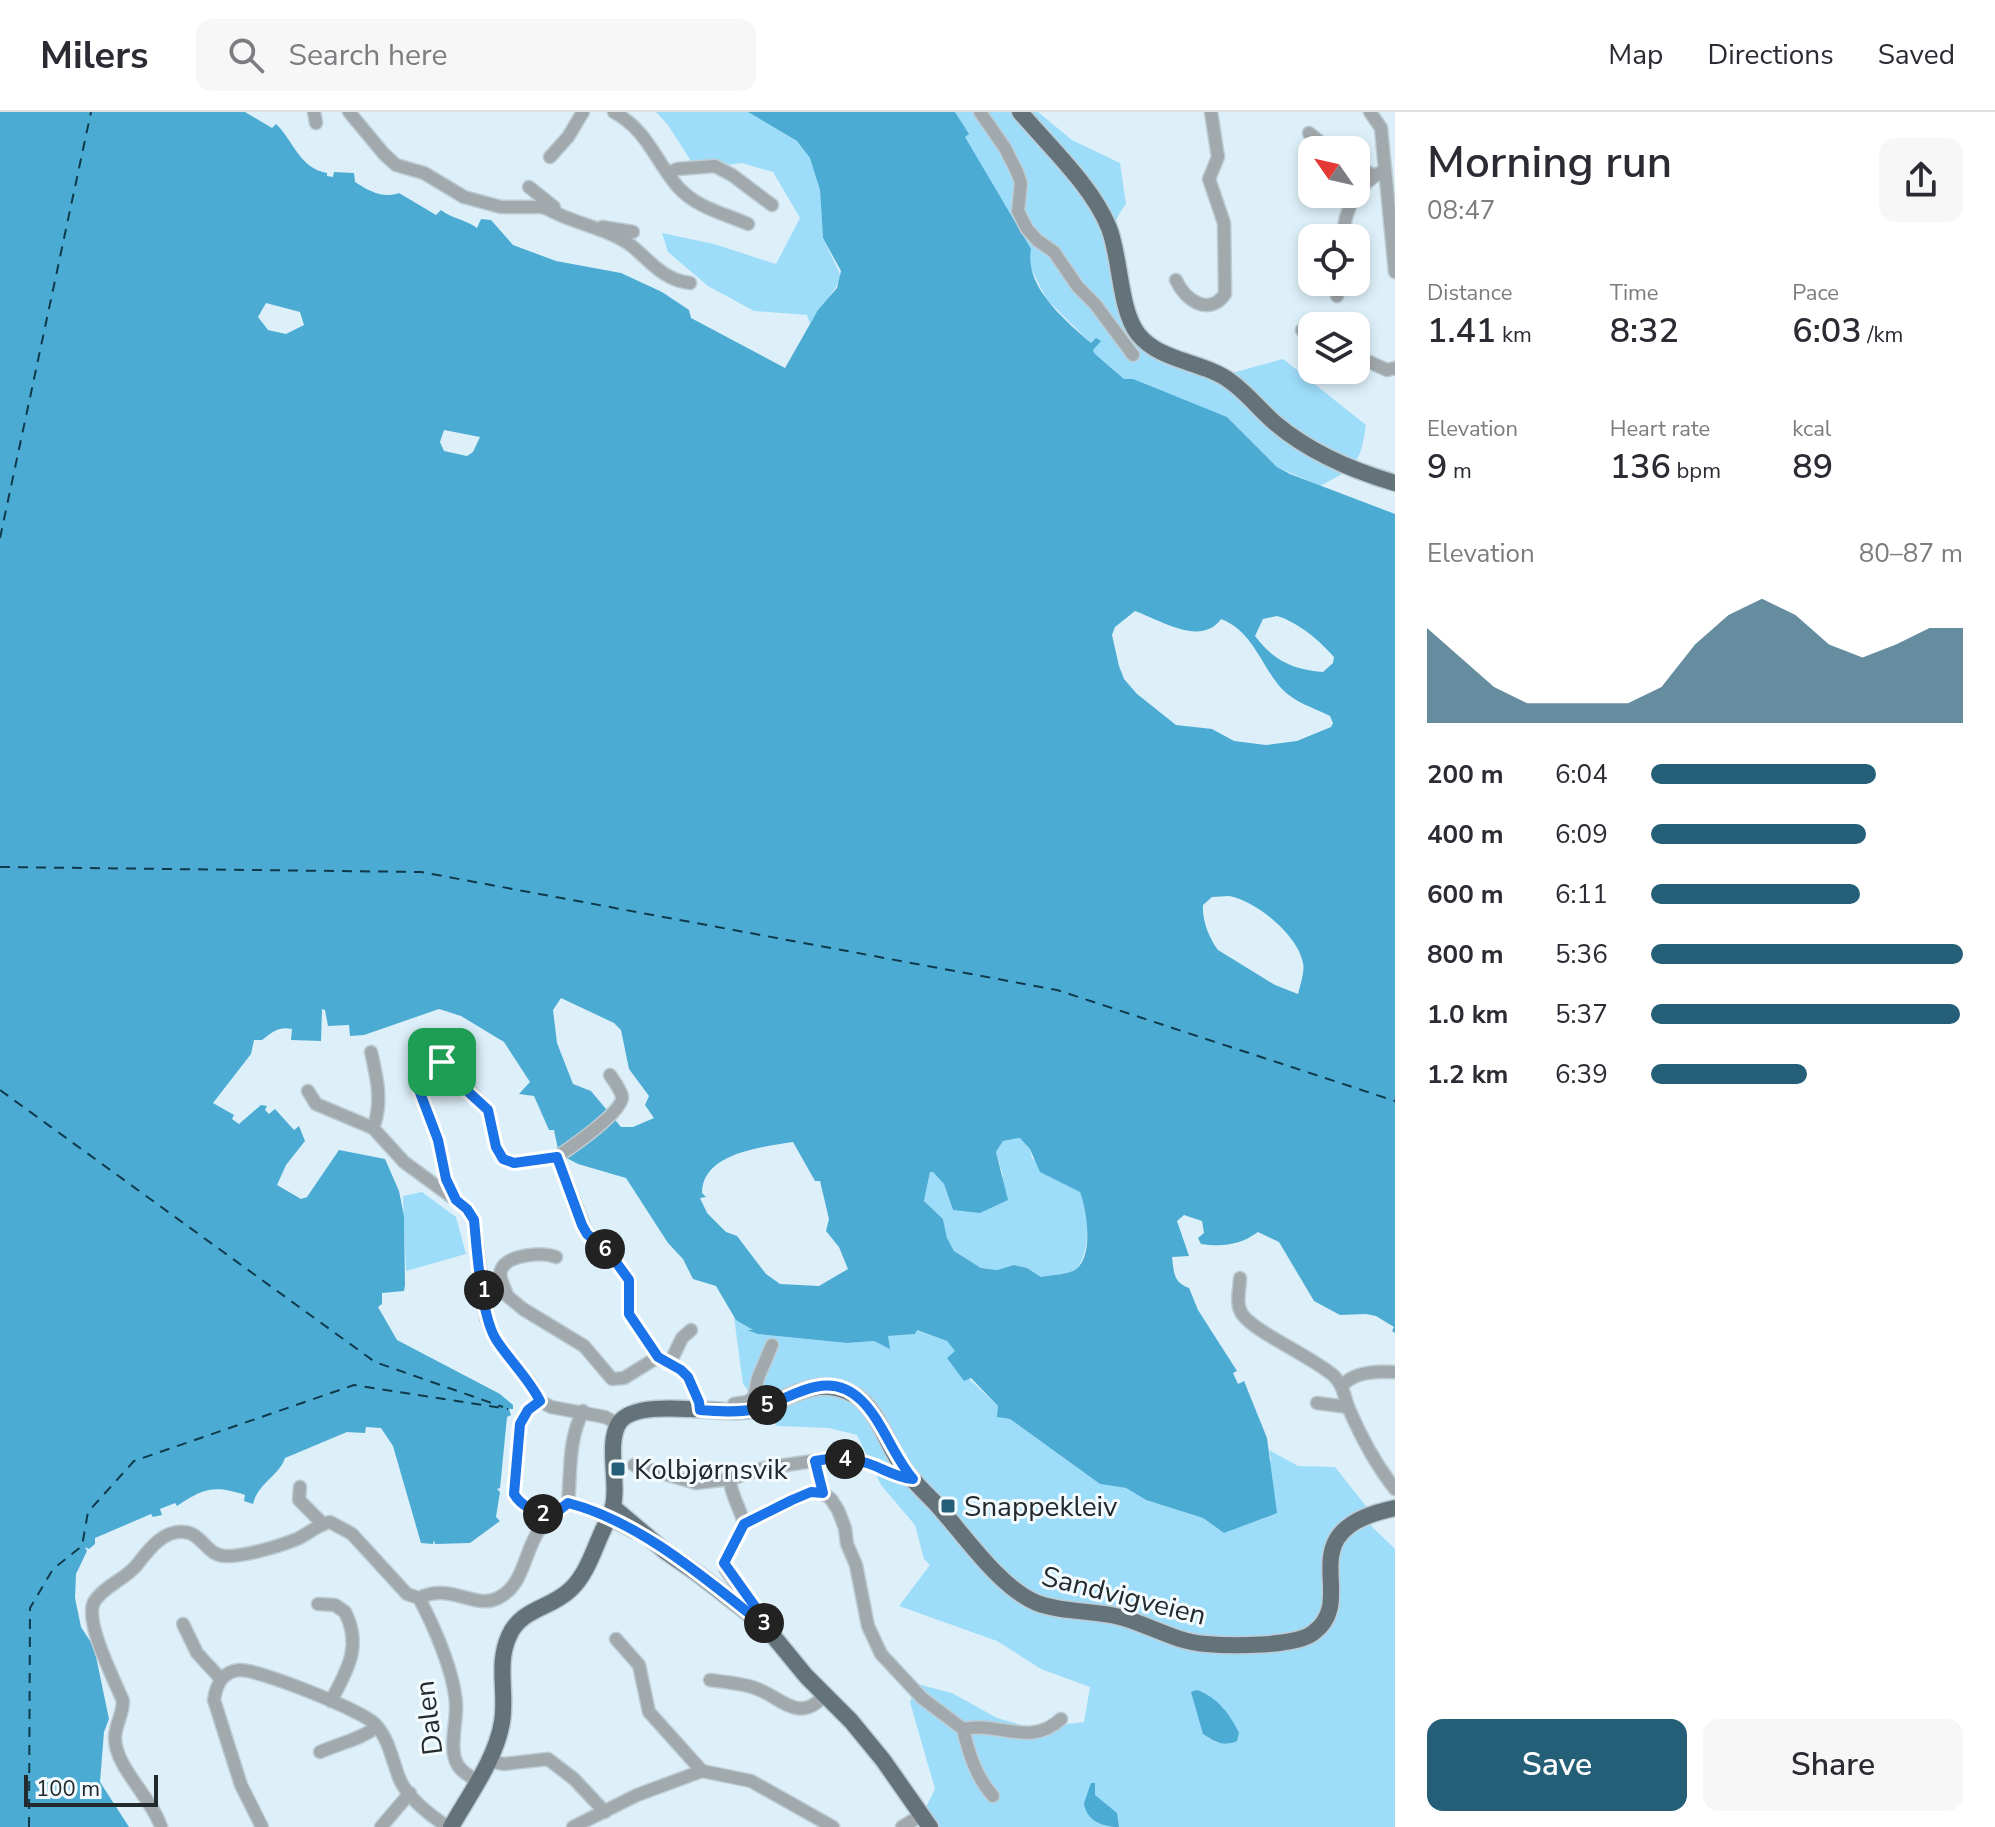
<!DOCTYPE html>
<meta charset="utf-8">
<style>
body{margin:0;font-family:"Nunito Sans",sans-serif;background:#f7f7f7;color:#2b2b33;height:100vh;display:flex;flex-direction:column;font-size:30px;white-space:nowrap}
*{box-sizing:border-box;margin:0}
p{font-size:26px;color:#7c7c81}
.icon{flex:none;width:44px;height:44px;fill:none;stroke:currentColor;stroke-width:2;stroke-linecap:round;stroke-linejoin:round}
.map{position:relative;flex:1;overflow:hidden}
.drawer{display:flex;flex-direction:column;background:#fff;width:600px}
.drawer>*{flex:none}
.needle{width:52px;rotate:304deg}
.controls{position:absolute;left:1298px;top:24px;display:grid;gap:16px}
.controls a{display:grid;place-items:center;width:72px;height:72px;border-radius:16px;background:#fff;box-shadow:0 4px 12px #0003;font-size:40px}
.scale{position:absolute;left:24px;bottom:20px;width:134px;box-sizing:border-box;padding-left:8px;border:4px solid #232a2e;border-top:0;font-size:22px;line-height:28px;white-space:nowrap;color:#232a2e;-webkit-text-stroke:6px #f4fbff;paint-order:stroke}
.pin{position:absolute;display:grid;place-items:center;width:68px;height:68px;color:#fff;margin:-34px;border-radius:16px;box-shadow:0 4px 12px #0006}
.km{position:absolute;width:40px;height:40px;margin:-20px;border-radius:50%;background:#222;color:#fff;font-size:22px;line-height:40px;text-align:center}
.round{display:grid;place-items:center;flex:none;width:84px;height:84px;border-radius:16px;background:#f7f7f7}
.headline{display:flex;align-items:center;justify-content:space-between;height:136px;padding:0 32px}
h1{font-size:44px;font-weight:600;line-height:60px}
.figures{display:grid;grid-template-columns:repeat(3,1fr);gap:12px;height:136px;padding:8px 32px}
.figures div{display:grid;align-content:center}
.figures b{font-size:34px;font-weight:600}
.figures small{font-size:22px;font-weight:400}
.figures p{font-size:22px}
.chart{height:224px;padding:16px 32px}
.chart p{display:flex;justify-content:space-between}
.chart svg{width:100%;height:144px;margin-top:8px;fill:#245e77;opacity:.7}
.action{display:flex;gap:16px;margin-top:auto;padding:16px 32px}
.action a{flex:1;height:92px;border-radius:16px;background:#245e77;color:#fff;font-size:32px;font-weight:600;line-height:92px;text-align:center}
.action a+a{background:#f7f7f7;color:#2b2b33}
ul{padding:0 32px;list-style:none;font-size:26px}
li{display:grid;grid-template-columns:128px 96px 1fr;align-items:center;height:60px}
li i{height:20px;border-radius:10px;background:#245e77}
header{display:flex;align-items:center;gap:48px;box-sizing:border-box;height:112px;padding:0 40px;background:#fff;border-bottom:2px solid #e1e1e2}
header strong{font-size:38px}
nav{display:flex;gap:44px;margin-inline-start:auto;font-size:28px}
.search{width:560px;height:72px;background:#f7f7f7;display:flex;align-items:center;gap:20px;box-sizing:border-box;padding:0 28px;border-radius:16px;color:#7c7c81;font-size:30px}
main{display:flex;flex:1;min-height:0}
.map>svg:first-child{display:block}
.green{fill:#9eddfa;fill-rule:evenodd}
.water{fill:#4babd3;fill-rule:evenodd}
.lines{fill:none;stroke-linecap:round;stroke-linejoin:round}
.ferry{stroke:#0f3a4b;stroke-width:2;stroke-dasharray:10 8;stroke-linecap:butt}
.minor-casing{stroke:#bcccd4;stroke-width:15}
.major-casing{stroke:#bcccd4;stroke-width:19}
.minor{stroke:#a2a9ad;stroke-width:12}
.major{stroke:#647279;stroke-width:16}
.major-bridge-casing{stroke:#bcccd4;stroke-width:19;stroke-linecap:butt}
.major-bridge{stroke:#647279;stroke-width:16}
.route-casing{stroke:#fff;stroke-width:16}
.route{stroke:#1a73e8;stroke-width:10}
.poi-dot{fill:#245e77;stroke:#f4fbff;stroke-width:3}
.labels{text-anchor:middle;stroke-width:6;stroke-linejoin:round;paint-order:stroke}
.poi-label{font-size:28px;fill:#232a2e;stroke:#f4fbff;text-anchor:start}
.street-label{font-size:28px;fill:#232a2e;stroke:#f4fbff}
</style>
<header>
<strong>Milers</strong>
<div class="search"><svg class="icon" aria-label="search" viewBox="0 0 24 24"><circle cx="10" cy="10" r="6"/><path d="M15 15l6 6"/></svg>Search here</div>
<nav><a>Map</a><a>Directions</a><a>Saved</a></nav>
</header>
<main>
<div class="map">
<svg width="1395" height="1715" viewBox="0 0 1395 1715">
<rect width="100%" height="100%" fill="#ddf0f9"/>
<g class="green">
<path d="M 656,0 L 748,0 L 797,29 L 811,46 L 820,78 L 823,126 L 841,164 C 835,182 819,195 810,212 L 807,203 L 754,199 L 708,174 L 668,140 L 662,121 L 714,132 L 776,152 L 800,106 L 773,60 L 742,51 L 696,57 L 668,13 Z"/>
<path d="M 955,0 L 1038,0 L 1072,28 L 1120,51 L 1126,92 C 1095,132 1118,171 1130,215 L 1214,266 L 1283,247 L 1366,313 C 1360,353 1355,356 1320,374 L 1277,355 L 1227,305 L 1124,267 L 1095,242 L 1092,238 L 1100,229 L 1092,232 L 1047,188 L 964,25 L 968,22 Z"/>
<path d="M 1021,1026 L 1030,1037 L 1032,1046 C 1046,1056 1066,1066 1078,1078 C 1092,1092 1090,1142 1077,1156 C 1070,1164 1051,1163 1041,1165 L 1027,1156 L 1014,1153 L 997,1158 L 981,1156 L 954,1139 L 947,1126 L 943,1107 L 924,1089 L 930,1060 L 933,1060 L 944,1072 L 953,1098 L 983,1100 L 1003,1064 L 996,1040 L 1003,1029 Z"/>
<path d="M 422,1080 L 456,1105 L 466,1142 L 406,1159 L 403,1084 Z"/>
<path d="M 734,1205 L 758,1222 L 847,1231 L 874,1229 L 889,1236 L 888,1224 L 915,1222 L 916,1218 L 947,1229 L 956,1239 L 947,1246 L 998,1294 L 998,1305 L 1010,1307 L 1100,1372 L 1126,1376 L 1146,1388 L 1203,1406 L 1224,1421 L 1271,1348 L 1269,1338 L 1298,1354 L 1335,1355 L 1369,1398 L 1362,1405 L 1395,1437 L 1395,1715 L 930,1715 L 922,1703 L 935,1677 L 910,1590 L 917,1572 L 952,1581 L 997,1606 L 1032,1616 L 1084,1610 L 1090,1575 L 1041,1557 L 997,1529 L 899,1494 L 930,1453 L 924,1447 L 915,1413 L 881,1373 L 857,1323 L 829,1316 L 777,1314 L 743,1272 ZM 1220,1594 L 1224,1596 L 1228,1632 L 1215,1630 L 1203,1622 Z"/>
</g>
<g class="water">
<path d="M 0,0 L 245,0 L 272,16 L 276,12 C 294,29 299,56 327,61 L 327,64 L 333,65 L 334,60 L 354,61 L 355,70 C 369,79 383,87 399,81 L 436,103 L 441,98 C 452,107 465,107 477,116 L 481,107 L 491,108 L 513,133 L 556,149 L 621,161 L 662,180 L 689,198 L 691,206 L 785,256 L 818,198 L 837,176 L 841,159 L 823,126 L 820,78 L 810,46 L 797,29 L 748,0 L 955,0 L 969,22 L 965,25 L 1031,137 C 1024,175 1065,208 1091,231 L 1096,226 L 1101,229 L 1093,238 L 1095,242 L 1124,267 L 1133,267 L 1227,305 L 1277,355 L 1290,362 L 1395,402 L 1395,1221 L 1392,1219 L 1394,1215 L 1376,1204 L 1366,1202 L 1340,1203 L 1314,1189 L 1279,1130 L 1258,1120 C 1240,1133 1223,1135 1201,1132 L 1198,1126 L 1204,1121 L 1202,1109 L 1184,1103 L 1177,1109 L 1189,1144 L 1172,1145 C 1174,1160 1173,1170 1189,1176 L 1198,1198 L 1237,1259 L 1233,1261 L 1238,1272 L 1244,1269 L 1267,1326 L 1277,1401 L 1224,1421 L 1203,1406 L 1146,1388 L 1126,1376 L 1100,1372 L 1010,1307 L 997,1305 L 998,1294 L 971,1266 L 964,1269 L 947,1246 L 955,1239 L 947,1229 L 917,1218 L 915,1222 L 888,1224 L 890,1237 L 874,1229 L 847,1231 L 758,1222 L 747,1218 L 753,1218 L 736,1208 L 716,1174 L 693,1167 L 683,1147 L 668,1131 L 626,1066 L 578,1052 L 559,1042 L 554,1018 L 549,1018 L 534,984 L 519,982 L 530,970 L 504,930 L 461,904 L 439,897 L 364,923 L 350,924 L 349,913 L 328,914 L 325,898 L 322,897 L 321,929 L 291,928 L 292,917 C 279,914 272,920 262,928 L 254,928 L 251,942 L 213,991 L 234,1003 L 232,1007 L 239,1012 L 261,993 L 267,994 L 265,998 L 269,1002 L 275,997 L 294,1018 L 299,1014 L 305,1029 L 286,1053 L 277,1073 L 301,1087 L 307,1085 L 339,1038 L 385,1047 L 399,1079 L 404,1104 L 405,1173 L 404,1179 L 382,1181 L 382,1192 L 378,1195 L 397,1228 L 500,1282 L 513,1293 L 513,1297 L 509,1297 L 511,1303 L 507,1305 L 500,1376 L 497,1377 L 500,1380 L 496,1405 L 500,1409 L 470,1431 L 435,1432 L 434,1428 L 433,1432 L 421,1431 L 393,1334 L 381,1316 L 366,1315 L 365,1321 L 347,1320 L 285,1346 C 279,1364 258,1371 253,1392 L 244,1389 L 245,1383 C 214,1373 204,1376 177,1394 L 175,1391 L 160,1397 L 162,1403 L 153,1405 L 151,1402 L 95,1426 L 95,1432 L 89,1437 L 85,1435 L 87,1439 L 76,1462 L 75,1486 L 81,1515 L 94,1535 L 109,1607 L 104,1620 L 100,1670 L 129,1715 L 0,1715 ZM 266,191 L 300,200 L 304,213 L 286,222 L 268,218 L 258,205 ZM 444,318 L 480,325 L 473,340 L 467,344 L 444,339 L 440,330 ZM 1135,499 C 1160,508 1201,535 1221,507 C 1253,519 1261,554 1282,577 C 1294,590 1314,596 1330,604 L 1333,611 L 1331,615 L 1297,629 L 1266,633 L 1234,629 L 1212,617 L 1176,613 L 1137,582 L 1124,567 L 1119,554 L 1112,523 L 1115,515 ZM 1277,504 C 1298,510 1320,529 1334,545 L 1333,551 L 1323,560 C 1292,557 1274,549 1255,524 L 1263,507 ZM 1229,784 C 1255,788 1298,823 1303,851 C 1305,859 1300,874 1298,882 L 1275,873 L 1218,838 C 1209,826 1202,808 1203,793 L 1212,785 ZM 561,886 L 614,911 L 621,918 L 629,957 L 649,984 L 645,993 L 654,1006 L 633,1015 L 621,1015 L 591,979 L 573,972 L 557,931 L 553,898 ZM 1020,1026 L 1030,1037 L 1040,1060 L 1080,1080 C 1087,1098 1095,1148 1073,1159 C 1064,1163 1050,1163 1041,1165 L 1027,1156 L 1014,1153 L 997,1158 L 981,1156 L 954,1139 L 947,1126 L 943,1107 L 924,1089 L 930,1060 L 933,1060 L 944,1072 L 953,1098 L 980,1101 L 1008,1088 L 996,1040 L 1003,1029 ZM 793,1030 L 815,1069 L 820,1069 L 829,1107 L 826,1119 L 839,1135 L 848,1157 L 819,1174 L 780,1172 L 766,1162 L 737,1124 L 726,1120 L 707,1101 L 700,1086 L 706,1085 L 702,1081 C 702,1041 762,1035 793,1030 Z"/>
<path d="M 1197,1578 C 1218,1586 1229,1601 1239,1621 L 1237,1629 C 1223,1635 1215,1630 1203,1622 L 1191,1580 Z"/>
<path d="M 1091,1671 L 1095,1671 L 1095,1683 L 1117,1701 L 1119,1715 C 1103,1715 1086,1709 1084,1691 Z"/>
</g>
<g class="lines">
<g class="ferry">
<path d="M 0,426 L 91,0"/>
<path d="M 0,755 L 421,760 L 1057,878 L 1395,989"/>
<path d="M 0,978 L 375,1250 L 503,1295"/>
<path d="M 29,1715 L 30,1496 L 53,1457 L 82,1434 L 88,1400 L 134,1349 L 354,1273 L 508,1297"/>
</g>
<g class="minor-casing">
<g id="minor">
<path d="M 314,0 L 316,11"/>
<path d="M 349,0 L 384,42 L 396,53 L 424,61 L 464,85 L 501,95 L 541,95 L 548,97 C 574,112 611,117 633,135 C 652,151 664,168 690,171"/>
<path d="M 614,0 C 648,19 654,47 678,75 C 697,96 723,101 748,112"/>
<path d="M 980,0 L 1005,36 L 1017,60 L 1021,71 L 1018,99 L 1027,117 L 1037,128 L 1054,140 L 1078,175 L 1095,192 L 1133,243"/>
<path d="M 1370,0 L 1381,16 L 1395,160"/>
<path d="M 1309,21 L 1330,38"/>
<path d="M 550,45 L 568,25 L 583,0"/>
<path d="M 1356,53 L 1374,64"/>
<path d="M 668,61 L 677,57 L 715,54 L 732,63 L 772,93"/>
<path d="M 529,75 L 554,95"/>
<path d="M 602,115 L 633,120"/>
<path d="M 1343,126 C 1344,97 1358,71 1385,58"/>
<path d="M 1176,168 C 1185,188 1209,205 1225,182 L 1224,111 L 1209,67 L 1218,45 L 1211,0"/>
<path d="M 1337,184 L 1340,170"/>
<path d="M 1302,218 L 1312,223"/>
<path d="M 1356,244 L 1387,258 L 1395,256"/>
<path d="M 371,940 C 377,966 383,991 373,1016"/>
<path d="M 308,979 L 316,992 L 373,1016 L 404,1050 L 453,1086"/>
<path d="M 557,1045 C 570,1036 623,1000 622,985 C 621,978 614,969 610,963"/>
<path d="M 1240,1166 C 1240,1177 1235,1191 1242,1202 C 1254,1220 1313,1245 1334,1264 C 1344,1274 1344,1285 1349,1297 C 1361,1325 1376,1353 1395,1377"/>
<path d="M 483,1177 L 491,1174 L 499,1177 L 523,1197 L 584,1234 L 612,1267 L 624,1266 L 658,1245"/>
<path d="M 507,1183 C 505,1176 498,1165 501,1158 C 507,1142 543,1140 556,1145"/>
<path d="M 670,1251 L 682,1226 L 691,1218"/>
<path d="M 1342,1274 C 1353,1260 1376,1259 1393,1260"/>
<path d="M 540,1289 L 528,1298 L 520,1312 L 514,1382 C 522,1396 538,1400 552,1404"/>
<path d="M 1317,1291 L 1348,1295"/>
<path d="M 734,1292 L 747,1290 L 754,1285 L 758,1266 L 772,1233"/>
<path d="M 618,1312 L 605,1305 L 551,1295 L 540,1289 L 531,1272 L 495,1227 L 486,1206 L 474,1108 L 467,1097 L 456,1088 L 446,1067 L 438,1028 L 416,970 L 415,963 L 421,950 L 442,950 L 488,998 L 496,1035 L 503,1047 L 514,1051 L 557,1045 L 587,1122 L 608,1139 L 629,1168 L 629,1202 L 658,1245 L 681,1258 L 688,1265 L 699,1290 L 700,1298"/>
<path d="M 815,1349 L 823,1381"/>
<path d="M 634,1353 L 696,1371 L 730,1367 L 765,1356 L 834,1346 L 870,1352 L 904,1366 L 913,1367"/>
<path d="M 730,1367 C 730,1382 741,1397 744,1412"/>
<path d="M 300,1375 L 299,1388 L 323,1412"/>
<path d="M 568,1391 L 587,1396 L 634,1420"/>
<path d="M 419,1486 C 434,1514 454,1560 456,1592 C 457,1609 450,1631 455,1647 C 458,1658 468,1663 477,1669"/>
<path d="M 318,1492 L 335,1493 L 345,1500 C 363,1535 346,1560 331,1589"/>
<path d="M 764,1511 L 726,1458 L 724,1451 L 744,1412 L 811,1380 L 823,1381 L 831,1387 L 838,1398 L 845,1416 L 847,1432 L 856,1453 L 868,1514 L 881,1542 L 922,1586 L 963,1617 C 1000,1609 1029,1636 1061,1607"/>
<path d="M 183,1512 L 197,1541 L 221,1567"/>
<path d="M 616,1527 L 639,1553 L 649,1600 L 702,1659"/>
<path d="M 710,1568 C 724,1570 741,1571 755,1576 C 782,1585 798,1613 825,1583"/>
<path d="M 963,1617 C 969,1642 976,1665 993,1684"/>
<path d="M 320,1640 C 340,1631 359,1628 377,1615"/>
<path d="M 488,1649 L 504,1652 L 548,1647 L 574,1667 L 605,1700"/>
<path d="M 161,1715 C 152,1686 115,1655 115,1626 C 115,1613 123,1603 123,1589 C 115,1569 84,1510 94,1490 C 103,1475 125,1467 136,1454 C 148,1439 162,1418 184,1420 C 202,1421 207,1444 225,1444 C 243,1445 280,1434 297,1427 C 308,1422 317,1413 330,1410 L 352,1422 L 407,1482 L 419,1486 C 450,1470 475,1498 498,1486 C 525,1473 524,1438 540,1417 C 547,1407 558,1399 568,1391 C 571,1359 568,1328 583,1299"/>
<path d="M 262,1715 L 241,1673 L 214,1588 C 216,1574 221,1560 239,1558 C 258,1557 361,1598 375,1612 C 390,1628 392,1649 400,1668 C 409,1687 431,1704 448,1715"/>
<path d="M 381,1715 L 410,1681"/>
<path d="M 573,1715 L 637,1683 L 702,1659 L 751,1669 L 833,1715"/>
<path d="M 902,1715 L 922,1703"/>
</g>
</g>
<g class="major-casing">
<g id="major">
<path d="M 1020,0 C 1049,34 1093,75 1109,116 C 1121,147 1119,197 1138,222 C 1160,250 1203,249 1230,269 C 1247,281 1260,298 1275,311 C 1308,339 1354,359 1395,371"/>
<path d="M 613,1395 L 666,1440 L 698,1462 L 765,1514 L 806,1564 L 851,1609 L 883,1648 L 930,1715"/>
<path d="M 611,1401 C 621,1376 605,1333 619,1311 C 635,1286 713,1301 741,1299 C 782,1297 812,1257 856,1284 C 878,1298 887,1333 902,1354 C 912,1369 926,1381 938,1394 C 965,1424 1000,1476 1037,1491 C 1064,1501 1093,1498 1120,1505 C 1150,1513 1175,1530 1206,1532 C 1230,1534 1294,1535 1313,1521 C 1362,1486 1283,1419 1395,1396"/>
<path d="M 451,1715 C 469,1683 496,1647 502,1610 C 507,1581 496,1552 509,1524 C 521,1496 551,1497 571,1477 C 587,1462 594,1437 603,1418"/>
</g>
</g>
<use href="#minor" class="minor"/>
<use href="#major" class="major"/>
<g class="major-bridge-casing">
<path id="major-bridge" d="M 603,1418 L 611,1401"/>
</g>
<use href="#major-bridge" class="major-bridge"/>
</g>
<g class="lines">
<g class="route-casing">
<path id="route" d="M 428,948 L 442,950 L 450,956 L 463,975 L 488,998 L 496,1035 L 503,1047 L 514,1051 L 557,1045 L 582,1113 L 587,1122 L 608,1139 L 629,1168 L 629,1202 L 658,1245 L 681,1258 L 688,1265 L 699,1290 L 700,1298 C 718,1299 738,1301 756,1297 C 789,1289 826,1254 861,1288 C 882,1308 893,1344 913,1367 C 899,1366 887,1359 875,1354 C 855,1346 836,1345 815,1349 L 823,1381 L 811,1380 L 792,1388 L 744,1412 L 724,1451 L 761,1503 L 765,1514 C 708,1469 640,1409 568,1391 L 552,1404 C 538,1400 522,1396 514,1382 L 520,1312 L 528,1298 L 540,1289 C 529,1267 511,1250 497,1229 C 481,1206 477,1138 474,1108 L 467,1097 L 456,1088 L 446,1067 L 438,1028 L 416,970 L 418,953 Z"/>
</g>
<use href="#route" class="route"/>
</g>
<g class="poi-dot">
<rect x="610" y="1349" width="16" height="16" rx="4"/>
<rect x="940" y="1386" width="16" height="16" rx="4"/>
</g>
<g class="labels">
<g class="poi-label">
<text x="634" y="1367">Kolbjørnsvik</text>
<text x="964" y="1404">Snappekleiv</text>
</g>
<g class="street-label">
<text transform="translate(1124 1483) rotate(14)" y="10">Sandvigveien</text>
<text transform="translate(428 1606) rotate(-97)" y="10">Dalen</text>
</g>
</g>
</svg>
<div class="controls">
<a><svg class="needle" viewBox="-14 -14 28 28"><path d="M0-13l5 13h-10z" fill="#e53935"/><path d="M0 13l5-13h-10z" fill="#7c7c81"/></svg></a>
<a><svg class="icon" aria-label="locate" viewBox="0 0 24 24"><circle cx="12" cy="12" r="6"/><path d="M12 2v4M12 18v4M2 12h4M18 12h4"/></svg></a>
<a><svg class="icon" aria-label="layers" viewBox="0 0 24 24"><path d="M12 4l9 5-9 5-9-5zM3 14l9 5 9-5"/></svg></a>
</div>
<div class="scale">100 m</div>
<div class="pin" style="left:442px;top:950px;background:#1e9e55"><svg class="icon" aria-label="arrive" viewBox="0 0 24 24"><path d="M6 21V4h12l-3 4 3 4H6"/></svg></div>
<b class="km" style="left:484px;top:1178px">1</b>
<b class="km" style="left:543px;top:1402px">2</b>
<b class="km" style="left:764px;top:1511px">3</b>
<b class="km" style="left:845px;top:1347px">4</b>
<b class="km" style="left:767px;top:1293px">5</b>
<b class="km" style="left:605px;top:1137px">6</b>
</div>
<section class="drawer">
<div class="headline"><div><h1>Morning run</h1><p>08:47</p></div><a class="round"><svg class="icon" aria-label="share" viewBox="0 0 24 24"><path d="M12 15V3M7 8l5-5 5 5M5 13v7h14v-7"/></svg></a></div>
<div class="figures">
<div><p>Distance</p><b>1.41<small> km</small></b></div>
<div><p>Time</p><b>8:32</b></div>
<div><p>Pace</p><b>6:03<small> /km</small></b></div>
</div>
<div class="figures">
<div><p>Elevation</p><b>9<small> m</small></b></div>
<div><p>Heart rate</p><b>136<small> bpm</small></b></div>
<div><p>kcal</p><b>89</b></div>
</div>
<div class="chart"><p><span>Elevation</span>80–87 m</p>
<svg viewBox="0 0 160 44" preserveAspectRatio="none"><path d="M0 44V15L10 24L20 33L30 38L40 38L50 38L60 38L70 33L80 20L90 11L100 6L110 11L120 20L130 24L140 20L150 15L160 15V44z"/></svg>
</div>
<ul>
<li><b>200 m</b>6:04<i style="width:72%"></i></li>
<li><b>400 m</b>6:09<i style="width:69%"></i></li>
<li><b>600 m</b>6:11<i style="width:67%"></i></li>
<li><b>800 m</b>5:36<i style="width:100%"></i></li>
<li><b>1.0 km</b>5:37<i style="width:99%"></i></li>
<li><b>1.2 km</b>6:39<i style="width:50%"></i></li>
</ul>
<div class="action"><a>Save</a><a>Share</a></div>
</section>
</main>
